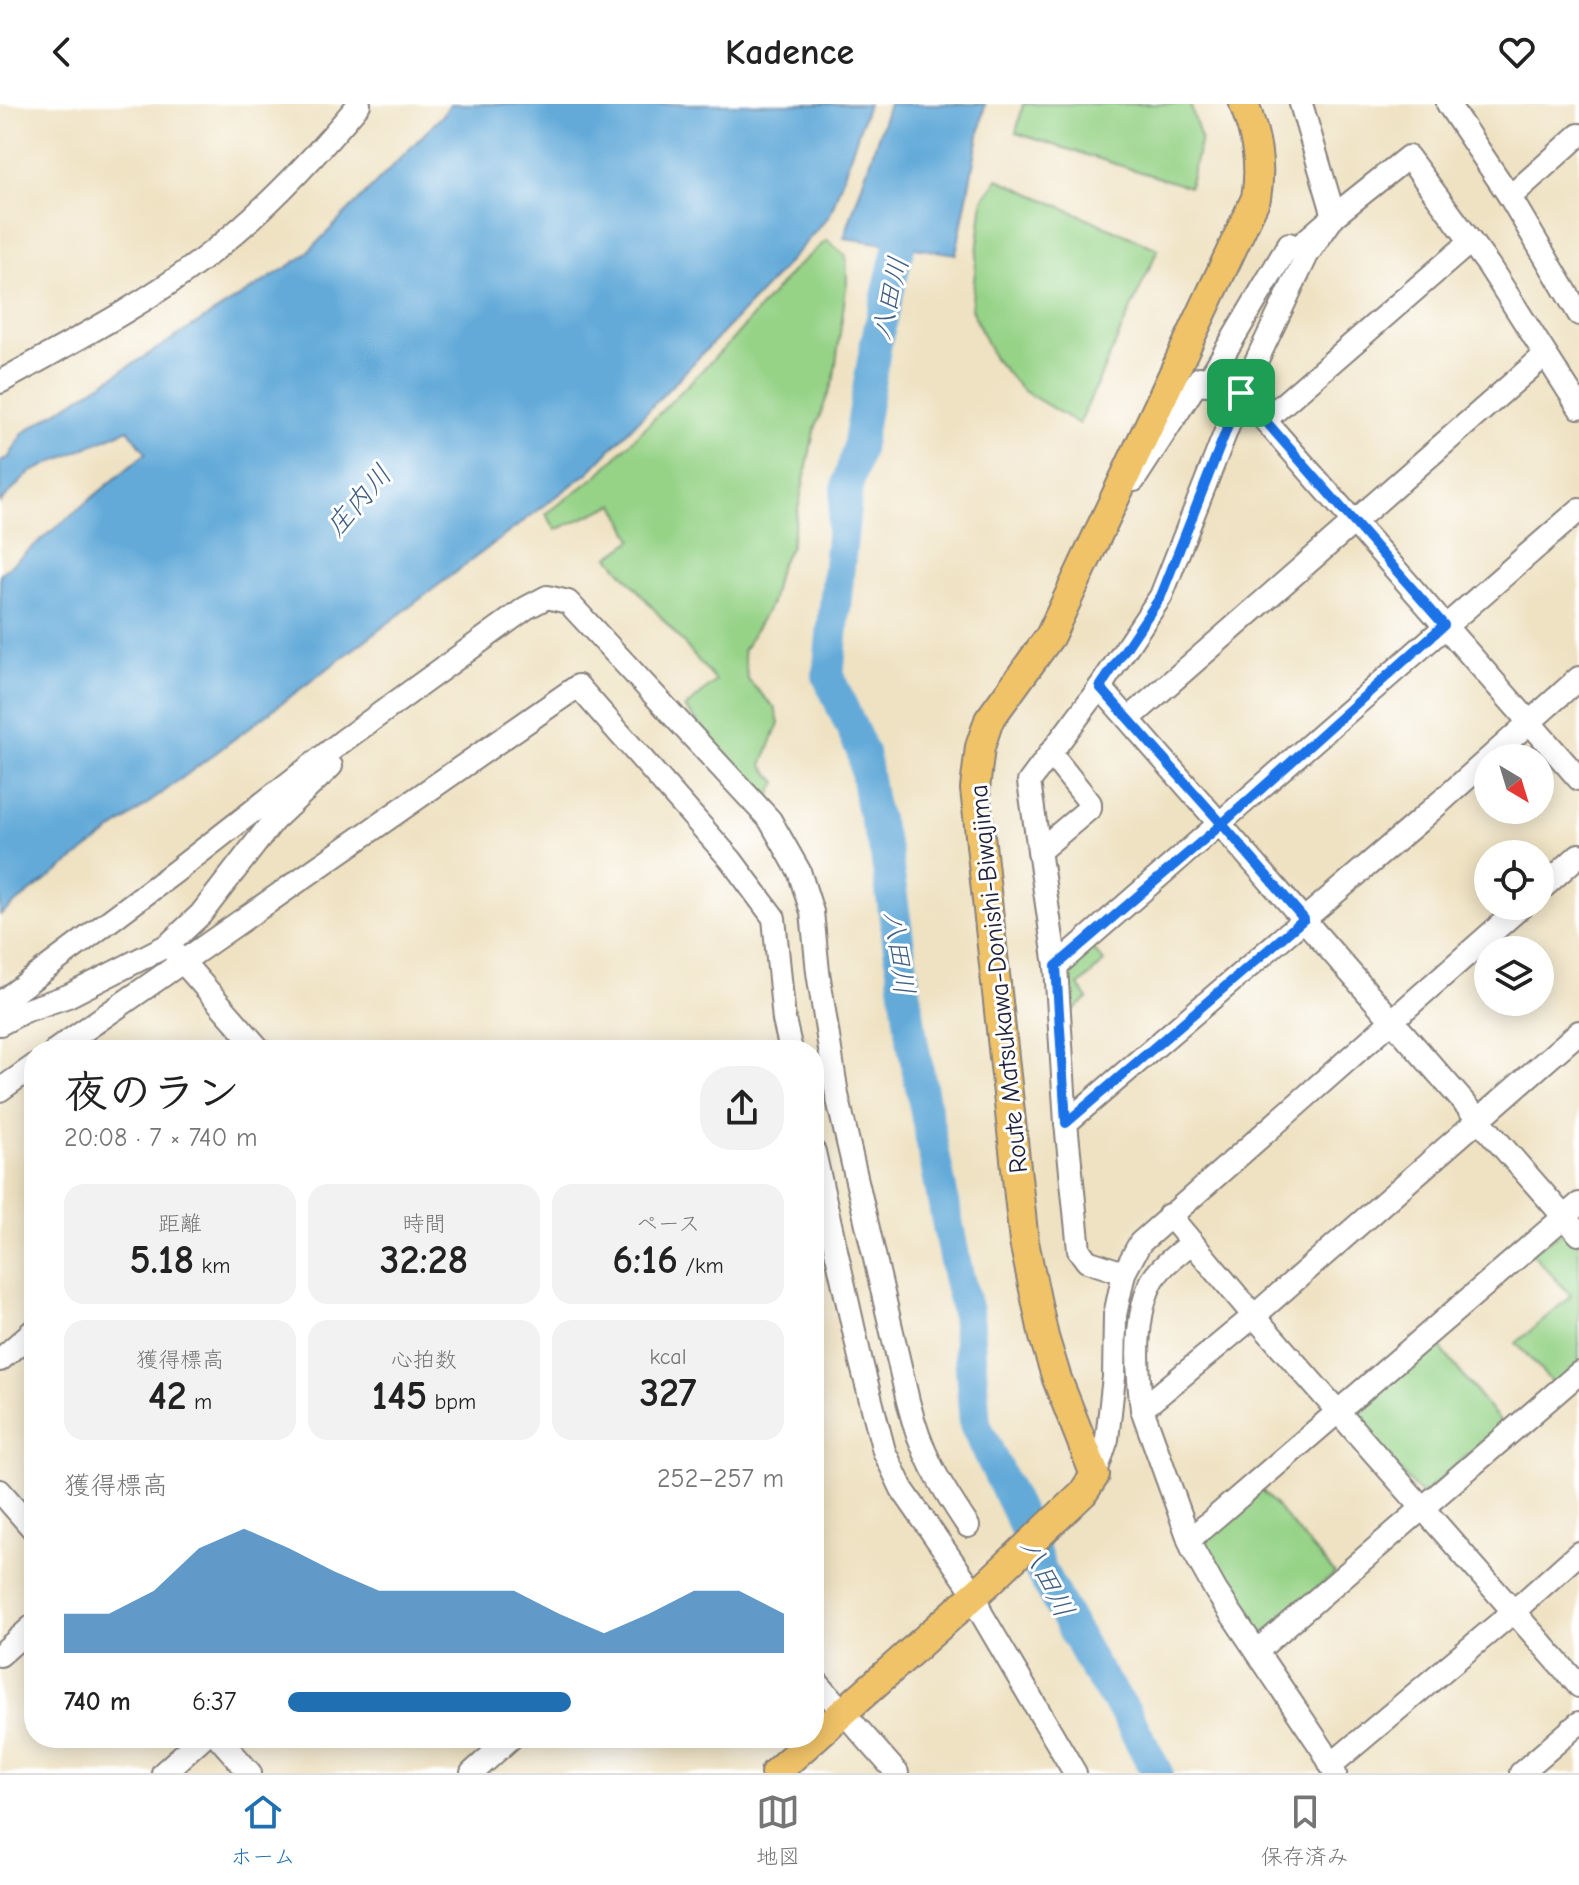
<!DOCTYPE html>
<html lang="ja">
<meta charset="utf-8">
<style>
body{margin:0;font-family:"Comic Neue","Klee One",sans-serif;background:#f2f2f2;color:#222;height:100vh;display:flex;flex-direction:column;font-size:30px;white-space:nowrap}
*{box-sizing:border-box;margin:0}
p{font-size:26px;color:#767676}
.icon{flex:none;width:44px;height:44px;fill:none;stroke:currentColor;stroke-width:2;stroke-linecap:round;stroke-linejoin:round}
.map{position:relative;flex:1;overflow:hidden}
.details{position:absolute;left:24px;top:936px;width:800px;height:708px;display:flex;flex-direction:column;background:#fff;border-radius:32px;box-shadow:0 4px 20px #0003}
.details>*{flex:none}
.needle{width:52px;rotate:142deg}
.buttons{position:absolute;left:1474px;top:640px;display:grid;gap:16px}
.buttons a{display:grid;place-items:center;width:80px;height:80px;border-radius:50%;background:#fff;box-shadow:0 4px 20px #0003;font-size:40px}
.pin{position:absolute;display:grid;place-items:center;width:68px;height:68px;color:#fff;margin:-34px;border-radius:16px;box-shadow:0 4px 12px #0006}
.round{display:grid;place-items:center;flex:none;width:84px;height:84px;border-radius:32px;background:#f2f2f2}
.summary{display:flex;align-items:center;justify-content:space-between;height:136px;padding:0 40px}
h1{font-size:44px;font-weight:600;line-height:60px}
.metrics{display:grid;grid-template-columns:repeat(3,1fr);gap:12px;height:136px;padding:8px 40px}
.metrics div{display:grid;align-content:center;border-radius:20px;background:#f2f2f2;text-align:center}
.metrics b{font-size:40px;font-weight:600}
.metrics small{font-size:22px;font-weight:400}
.metrics p{font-size:22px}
.chart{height:224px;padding:16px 40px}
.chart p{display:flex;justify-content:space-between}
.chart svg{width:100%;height:144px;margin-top:8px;fill:#1f6fb2;opacity:.7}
ul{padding:0 40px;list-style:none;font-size:26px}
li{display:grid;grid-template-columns:128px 96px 1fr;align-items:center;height:60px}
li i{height:20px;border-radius:10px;background:#1f6fb2}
header{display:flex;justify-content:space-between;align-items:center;height:104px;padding:0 40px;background:#fff;font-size:36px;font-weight:600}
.menu{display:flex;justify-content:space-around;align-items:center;height:112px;border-top:2px solid #e0e0e0;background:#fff;font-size:22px;color:#767676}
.menu a{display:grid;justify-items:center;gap:4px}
.menu .on{color:#1f6fb2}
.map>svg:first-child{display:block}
.green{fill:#96d387;stroke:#5c7a61;stroke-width:2}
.water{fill:#63aad9;stroke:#42668a;stroke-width:2}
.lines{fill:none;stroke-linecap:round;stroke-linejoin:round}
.river{stroke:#63aad9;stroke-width:32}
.minor-casing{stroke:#88827e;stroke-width:26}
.major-casing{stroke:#88827e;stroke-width:32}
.minor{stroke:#fff;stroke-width:22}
.major{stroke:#f0c369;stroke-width:28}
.route-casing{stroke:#fff;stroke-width:16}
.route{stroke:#1a73e8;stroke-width:10}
.labels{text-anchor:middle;stroke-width:6;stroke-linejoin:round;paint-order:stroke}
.street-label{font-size:26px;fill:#22223b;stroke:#fff}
.water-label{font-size:28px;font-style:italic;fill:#3f5f82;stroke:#fff}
</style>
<header><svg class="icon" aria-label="back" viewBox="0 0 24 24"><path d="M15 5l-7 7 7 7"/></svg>Kadence<svg class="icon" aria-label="heart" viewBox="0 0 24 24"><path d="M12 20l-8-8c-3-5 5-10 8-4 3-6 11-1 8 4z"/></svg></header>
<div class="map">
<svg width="1579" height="1669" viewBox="0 0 1579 1669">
<rect width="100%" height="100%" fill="#fff"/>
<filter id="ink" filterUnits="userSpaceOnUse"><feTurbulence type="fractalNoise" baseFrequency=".0125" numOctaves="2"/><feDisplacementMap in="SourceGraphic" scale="16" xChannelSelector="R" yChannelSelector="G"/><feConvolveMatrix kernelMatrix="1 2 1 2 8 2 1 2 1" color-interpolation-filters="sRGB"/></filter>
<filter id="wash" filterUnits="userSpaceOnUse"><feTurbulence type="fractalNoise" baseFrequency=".006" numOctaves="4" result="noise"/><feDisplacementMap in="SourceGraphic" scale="32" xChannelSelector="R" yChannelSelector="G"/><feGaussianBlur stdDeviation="1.8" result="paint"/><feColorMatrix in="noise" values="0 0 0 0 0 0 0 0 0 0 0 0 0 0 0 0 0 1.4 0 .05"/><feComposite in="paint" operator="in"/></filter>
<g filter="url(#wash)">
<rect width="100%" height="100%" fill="#efe2c2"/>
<g class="green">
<path d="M 1023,0 L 1190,0 L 1201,35 L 1189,83 L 1016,29 Z"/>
<path d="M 998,75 L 1158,145 L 1079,320 L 1022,286 L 993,253 L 971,205 L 983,95 Z"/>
<path d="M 827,136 L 846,152 L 847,177 L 834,274 L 814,328 L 790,444 L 780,460 L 771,499 L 743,547 L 748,576 L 775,604 L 779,619 L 762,661 L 777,678 L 769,694 L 759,689 L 685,604 L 716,577 L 609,453 L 633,436 L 615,400 L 556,426 L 546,410 L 598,371 L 732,236 L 794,165 Z"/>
<path d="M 1088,839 L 1104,858 L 1079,882 L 1088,895 L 1066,912 L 1059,862 Z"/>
<path d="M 1566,1126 L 1579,1141 L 1579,1259 L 1554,1281 L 1516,1239 L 1571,1192 L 1531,1148 Z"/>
<path d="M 1435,1237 L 1502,1320 L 1422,1392 L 1349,1309 Z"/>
<path d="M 1261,1385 L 1335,1470 L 1263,1530 L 1255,1530 L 1200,1445 L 1201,1437 Z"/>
</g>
<g class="water">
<path d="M 450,0 L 868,0 L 830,111 L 767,182 L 589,368 L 0,811 L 0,470 L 146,349 L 128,325 L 29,369 L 0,399 L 0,358 L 9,353 L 23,329 L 303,153 L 443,11 Z"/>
<path d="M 889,0 L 985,0 L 956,150 L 844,134 Z"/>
</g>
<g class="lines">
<path class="river" d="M 909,100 L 876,239 L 858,345 L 847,383 L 828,572 L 863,649 L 871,699 L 886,750 L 912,936 L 957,1168 L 967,1208 L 975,1320 L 1029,1432 L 1041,1467 L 1094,1564 L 1126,1609 L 1157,1669"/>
</g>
</g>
<g filter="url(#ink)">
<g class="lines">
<g class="minor-casing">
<g id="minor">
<path d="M 1448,0 L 1510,93 L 1579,210"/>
<path d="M 1510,93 L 1579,31"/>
<path d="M 0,278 C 67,240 137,205 199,158 C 259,113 311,58 359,0"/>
<path d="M 1241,289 L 1579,675"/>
<path d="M 1265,316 L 1470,138"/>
<path d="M 1134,376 L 1200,274 L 1206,280 L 1289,140 L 1296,145 L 1334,112 L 1301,0"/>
<path d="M 1100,583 L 1579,1130"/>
<path d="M 1130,614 L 1545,251"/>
<path d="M 1039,747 L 1090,704 L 1090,699 L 1050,649"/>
<path d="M 1540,786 L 1579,751"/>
<path d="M 168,841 L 201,810 L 273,717 L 331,662"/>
<path d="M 1056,862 L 1579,406"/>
<path d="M 0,899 L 176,767 L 344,636 L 526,504 L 547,493 L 568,498 L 770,716 L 799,767 L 812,808 L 818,868 L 837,991 L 908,1297 C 921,1350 938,1377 968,1422"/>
<path d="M 0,920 L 24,907 L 68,892 L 168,841 L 260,946"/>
<path d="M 56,946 L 578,582 L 731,756 L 774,814 L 784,916 L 791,946"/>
<path d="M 0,986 L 34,962"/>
<path d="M 1066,1019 L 1418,718 L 1579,574"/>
<path d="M 814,1048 L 861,1258 L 884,1347 L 902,1385 L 975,1490 L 981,1509 L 1075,1669"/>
<path d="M 1169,1111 L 1254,1212 L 1579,1582"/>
<path d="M 1191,1139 C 1178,1150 1159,1163 1151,1179 C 1134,1215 1137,1267 1142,1305 L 1193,1446 L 1216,1487 L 1323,1646 L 1335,1669"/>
<path d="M 1124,1169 L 1087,1157 L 1079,1146 L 1066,1019 L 1056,862 L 1029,678 L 1100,583 L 1161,492 L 1241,289 L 1307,151 L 1334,112 L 1408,53 L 1489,162 L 1579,303"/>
<path d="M 0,1256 L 34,1226"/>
<path d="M 1142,1305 L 1254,1212 L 1579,928"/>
<path d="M 1095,1371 L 1107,1335 L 1114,1273 L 1115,1211 L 1124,1169 L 1140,1139 L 1522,802"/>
<path d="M 0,1387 L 34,1426"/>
<path d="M 1189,1436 L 1579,1100"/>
<path d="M 1257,1547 L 1579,1269"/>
<path d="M 0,1551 L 34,1521"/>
<path d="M 814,1575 L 897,1669"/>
<path d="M 219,1634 L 250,1669"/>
<path d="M 1331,1661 L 1513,1508 L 1579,1449"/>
<path d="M 163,1669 L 202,1634"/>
<path d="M 472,1669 L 511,1634"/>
<path d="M 1521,1669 L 1579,1619"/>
</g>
</g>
<g class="major-casing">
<path id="major" d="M 775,1669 L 988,1479 L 1083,1389 L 1095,1371 L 1057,1275 L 1044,1233 L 1024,1138 L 975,685 L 980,643 L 989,616 L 1050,532 L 1256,94 C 1262,60 1256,32 1244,0"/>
</g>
<use href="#minor" class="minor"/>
<use href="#major" class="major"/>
</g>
</g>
<g class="lines" filter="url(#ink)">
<g class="route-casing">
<path id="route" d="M 1241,289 L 1161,492 L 1100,583 L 1222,720 L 1056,862 L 1066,1019 L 1304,815 L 1222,720 L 1444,521 L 1241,289"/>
</g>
<use href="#route" class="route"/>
</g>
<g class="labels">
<g class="street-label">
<text transform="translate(998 875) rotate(-96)" y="9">Route Matsukawa-Donishi-Biwajima</text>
</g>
<g class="water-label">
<text transform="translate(889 194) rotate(-77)" y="10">八田川</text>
<text transform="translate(358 396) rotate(-49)" y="10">庄内川</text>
<text transform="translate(900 849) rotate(82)" y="10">八田川</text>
<text transform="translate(1048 1474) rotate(63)" y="10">八田川</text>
</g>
</g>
</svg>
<div class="buttons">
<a><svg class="needle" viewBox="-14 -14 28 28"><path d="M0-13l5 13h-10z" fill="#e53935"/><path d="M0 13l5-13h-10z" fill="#767676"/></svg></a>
<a><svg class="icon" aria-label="locate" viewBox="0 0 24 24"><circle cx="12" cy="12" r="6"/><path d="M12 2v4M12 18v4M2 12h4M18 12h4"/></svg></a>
<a><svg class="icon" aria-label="layers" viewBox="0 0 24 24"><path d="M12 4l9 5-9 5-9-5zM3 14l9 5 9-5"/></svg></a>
</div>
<div class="pin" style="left:1241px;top:289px;background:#1e9e55"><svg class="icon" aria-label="arrive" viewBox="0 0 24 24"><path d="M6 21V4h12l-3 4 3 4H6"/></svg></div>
<section class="details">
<div class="summary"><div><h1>夜のラン</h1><p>20:08 · 7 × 740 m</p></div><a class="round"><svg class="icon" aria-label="share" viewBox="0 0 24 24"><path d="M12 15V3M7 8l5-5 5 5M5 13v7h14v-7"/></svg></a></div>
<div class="metrics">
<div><p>距離</p><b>5.18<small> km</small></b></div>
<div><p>時間</p><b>32:28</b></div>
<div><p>ペース</p><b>6:16<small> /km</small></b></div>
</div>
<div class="metrics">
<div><p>獲得標高</p><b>42<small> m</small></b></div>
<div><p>心拍数</p><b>145<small> bpm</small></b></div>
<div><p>kcal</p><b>327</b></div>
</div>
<div class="chart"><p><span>獲得標高</span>252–257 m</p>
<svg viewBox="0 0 160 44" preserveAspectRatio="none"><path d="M0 44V32L10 32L20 25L30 12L40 6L50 12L60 19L70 25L80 25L90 25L100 25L110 32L120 38L130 32L140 25L150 25L160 32V44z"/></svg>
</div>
<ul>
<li><b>740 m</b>6:37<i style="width:57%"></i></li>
</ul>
</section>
</div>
<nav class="menu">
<a class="on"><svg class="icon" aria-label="home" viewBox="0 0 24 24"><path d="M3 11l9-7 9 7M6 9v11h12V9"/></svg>ホーム</a>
<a><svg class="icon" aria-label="map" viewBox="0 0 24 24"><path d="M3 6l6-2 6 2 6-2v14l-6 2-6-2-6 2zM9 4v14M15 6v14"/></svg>地図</a>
<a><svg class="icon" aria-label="saved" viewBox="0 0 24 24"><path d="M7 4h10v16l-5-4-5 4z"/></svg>保存済み</a>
</nav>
